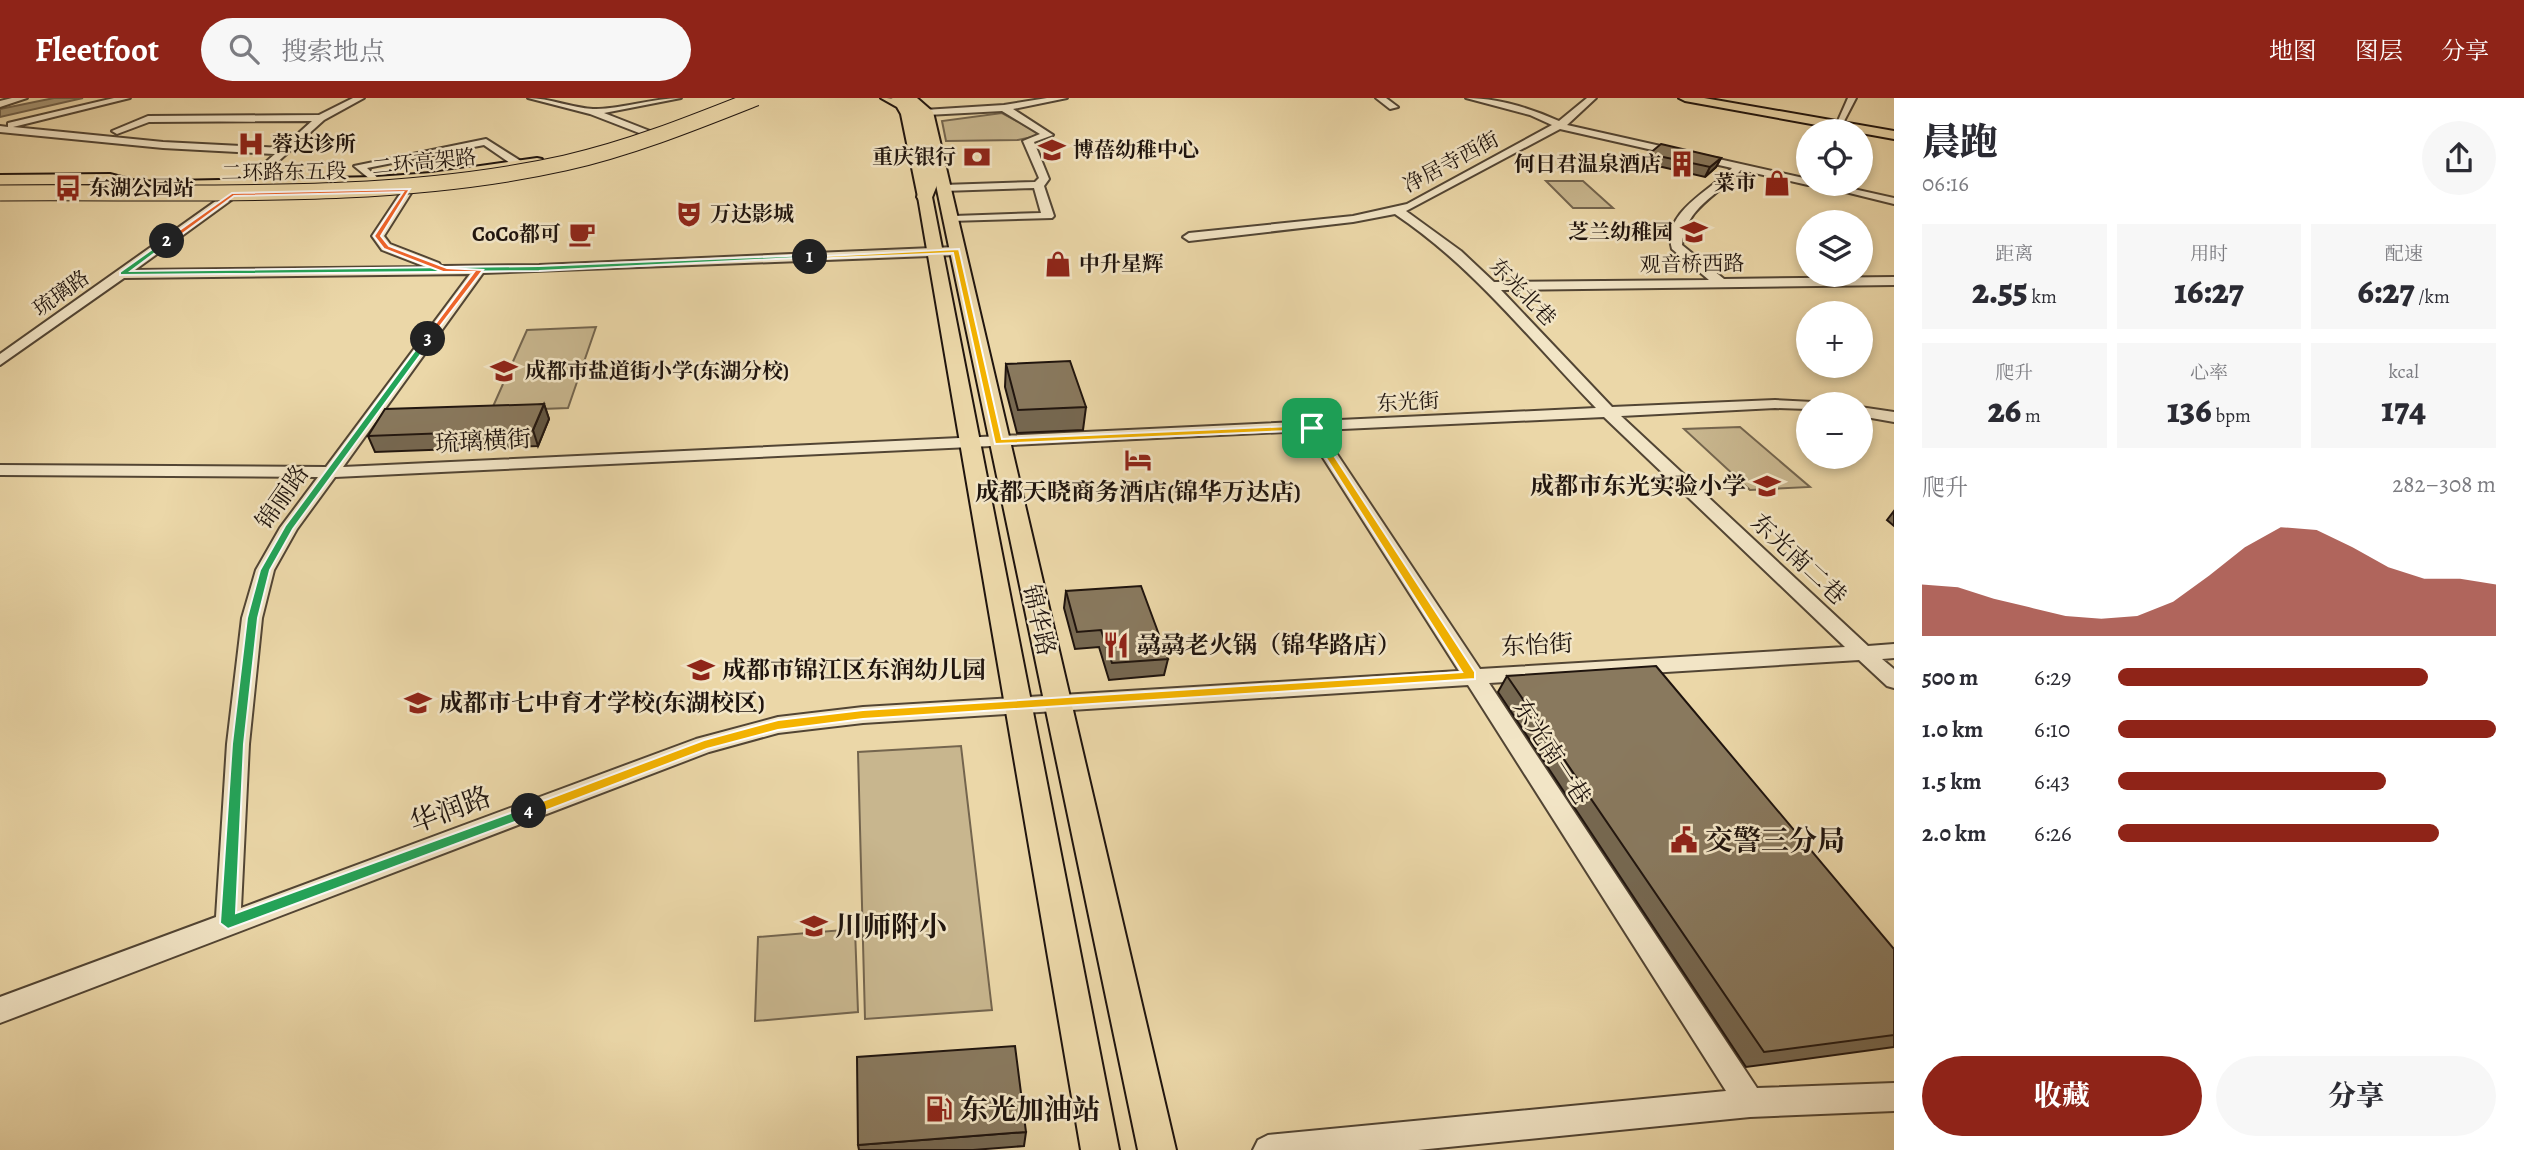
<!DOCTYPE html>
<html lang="zh">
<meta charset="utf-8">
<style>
body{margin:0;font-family:Alegreya,"Noto Serif SC",serif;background:#f7f7f7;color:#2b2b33;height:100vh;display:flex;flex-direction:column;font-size:26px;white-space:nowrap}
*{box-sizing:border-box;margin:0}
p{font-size:23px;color:#7c7c81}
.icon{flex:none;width:38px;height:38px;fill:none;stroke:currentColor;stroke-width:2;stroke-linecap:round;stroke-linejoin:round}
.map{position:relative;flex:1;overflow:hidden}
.drawer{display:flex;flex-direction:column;background:#fff;width:630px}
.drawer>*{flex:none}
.fabs{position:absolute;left:1796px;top:21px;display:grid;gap:14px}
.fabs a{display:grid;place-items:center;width:77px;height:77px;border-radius:50%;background:#fff;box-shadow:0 4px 10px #0003;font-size:35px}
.pin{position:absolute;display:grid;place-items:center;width:60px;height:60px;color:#fff;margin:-30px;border-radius:14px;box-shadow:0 4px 10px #0006}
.km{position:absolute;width:35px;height:35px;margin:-18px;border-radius:50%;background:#222;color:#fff;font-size:19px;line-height:35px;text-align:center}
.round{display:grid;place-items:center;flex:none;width:74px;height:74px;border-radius:37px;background:#f7f7f7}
.head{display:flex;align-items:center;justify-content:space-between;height:119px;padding:0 28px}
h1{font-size:38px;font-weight:800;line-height:52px}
.stats{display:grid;grid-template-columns:repeat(3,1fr);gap:10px;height:119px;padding:7px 28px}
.stats div{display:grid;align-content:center;border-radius:0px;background:#f7f7f7;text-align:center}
.stats b{font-size:35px;font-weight:800}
.stats small{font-size:19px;font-weight:400}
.stats p{font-size:19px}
.chart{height:196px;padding:14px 28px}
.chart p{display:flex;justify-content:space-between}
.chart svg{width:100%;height:126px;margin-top:7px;fill:#8f2418;opacity:.7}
.action{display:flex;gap:14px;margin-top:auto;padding:14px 28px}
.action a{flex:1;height:80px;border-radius:42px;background:#8f2418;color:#fff;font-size:28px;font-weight:800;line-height:80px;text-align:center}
.action a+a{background:#f7f7f7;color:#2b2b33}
ul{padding:0 28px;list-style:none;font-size:23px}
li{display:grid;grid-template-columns:112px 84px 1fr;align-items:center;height:52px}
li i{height:18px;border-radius:9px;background:#8f2418}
header{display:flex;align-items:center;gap:42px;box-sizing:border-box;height:98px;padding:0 35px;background:#8f2418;color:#fff}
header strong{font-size:33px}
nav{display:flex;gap:38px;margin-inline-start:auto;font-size:24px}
.search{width:490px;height:63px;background:#f7f7f7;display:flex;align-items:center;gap:18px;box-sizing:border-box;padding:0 24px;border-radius:38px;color:#7c7c81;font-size:26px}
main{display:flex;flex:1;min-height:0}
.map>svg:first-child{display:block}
.green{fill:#c8b68e;stroke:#74654e;stroke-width:2}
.water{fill:#a69574;stroke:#70614b;stroke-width:2}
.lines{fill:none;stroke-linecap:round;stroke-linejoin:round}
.minor-casing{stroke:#524534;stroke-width:4}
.major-casing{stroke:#1f140e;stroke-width:4}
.highway-casing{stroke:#1f140e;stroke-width:4}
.minor{fill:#f2e5c6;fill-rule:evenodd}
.major{fill:#ebd7a8;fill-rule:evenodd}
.highway{fill:#ebd7a8;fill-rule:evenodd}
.highway-bridge-casing{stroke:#1f140e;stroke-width:17;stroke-linecap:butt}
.highway-bridge{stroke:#ebd7a8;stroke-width:15}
.wall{fill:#766851;stroke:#1f140e;stroke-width:2}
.shaded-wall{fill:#605542;stroke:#1f140e;stroke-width:2}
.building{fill:#89795e;stroke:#1f140e;stroke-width:2}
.split-1{fill:#f5b400;stroke:#fff;stroke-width:2}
.split-2{fill:#22a559;stroke:#fff;stroke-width:2}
.split-3{fill:#f0652b;stroke:#fff;stroke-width:2}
.split-4{fill:#22a559;stroke:#fff;stroke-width:2}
.split-5{fill:#f5b400;stroke:#fff;stroke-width:2}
.labels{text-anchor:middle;stroke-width:5;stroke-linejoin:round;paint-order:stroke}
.far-poi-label{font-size:21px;font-weight:bold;fill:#1f140e;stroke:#f2e5c6;text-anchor:start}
.far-street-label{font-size:21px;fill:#1f140e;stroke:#f2e5c6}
.street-label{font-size:24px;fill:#1f140e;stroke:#f2e5c6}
.poi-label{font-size:24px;font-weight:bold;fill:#1f140e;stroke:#f2e5c6;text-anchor:start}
.near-street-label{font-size:28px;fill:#1f140e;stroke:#f2e5c6}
.near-poi-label{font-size:28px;font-weight:bold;fill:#1f140e;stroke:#f2e5c6;text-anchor:start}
</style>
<header>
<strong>Fleetfoot</strong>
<div class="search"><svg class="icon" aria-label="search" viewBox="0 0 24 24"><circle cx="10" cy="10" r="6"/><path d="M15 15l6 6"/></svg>搜索地点</div>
<nav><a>地图</a><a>图层</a><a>分享</a></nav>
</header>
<main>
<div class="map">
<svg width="1894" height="1052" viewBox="0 0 1894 1052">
<rect width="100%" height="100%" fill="#ebd7a8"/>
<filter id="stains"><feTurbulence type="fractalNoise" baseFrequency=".00286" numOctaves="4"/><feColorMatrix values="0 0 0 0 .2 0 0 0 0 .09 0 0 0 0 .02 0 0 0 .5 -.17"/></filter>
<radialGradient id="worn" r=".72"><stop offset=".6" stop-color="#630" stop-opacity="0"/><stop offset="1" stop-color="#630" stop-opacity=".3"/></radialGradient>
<g class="green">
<path d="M 1002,15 L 1042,37 L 1018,42 L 946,43 L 942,23 Z"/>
<path d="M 1546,83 L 1583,83 L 1613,110 L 1573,110 Z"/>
<path d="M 596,229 L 568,310 L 491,313 L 527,232 Z"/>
<path d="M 1740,329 L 1810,389 L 1750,392 L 1684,331 Z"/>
<path d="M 961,648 L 992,912 L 865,921 L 858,654 Z"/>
<path d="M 855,831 L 858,914 L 755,923 L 758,839 Z"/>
</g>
<path class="water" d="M 54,0 L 83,0 L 0,19 L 0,11 Z"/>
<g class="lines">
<g class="minor-casing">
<g id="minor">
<path d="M 12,0 L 27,0 L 0,9 L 0,3 Z"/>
<path d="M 114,0 L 130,0 L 13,29 L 163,44 L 282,50 L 312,23 L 149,24 L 117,36 L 112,33 L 148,18 L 319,17 L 353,0 L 364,0 L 324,22 L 252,87 L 135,172 L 426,169 L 382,152 L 372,138 L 404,90 L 408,89 L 413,92 L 384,138 L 390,146 L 439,165 L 441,168 L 539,167 L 956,149 L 962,153 L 956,157 L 483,175 L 343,369 L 1596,310 C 1530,242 1474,169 1395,116 L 1353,124 L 1189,143 L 1183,139 L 1189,135 L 1353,118 L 1407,106 L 1552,27 L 1530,17 L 1466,0 C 1497,0 1530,10 1559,23 L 1587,0 L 1596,0 L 1567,27 L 1808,81 L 1808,86 L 1812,86 L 1808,87 L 1741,72 C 1718,98 1685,109 1682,147 L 1724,181 L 1894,179 L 1894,187 L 1501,192 L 1612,309 L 1775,302 L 1813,304 L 1815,306 L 1808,306 L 1808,311 L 1775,310 L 1621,318 L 1868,548 L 1894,546 L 1894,560 L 1882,561 L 1894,571 L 1894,590 L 1887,588 L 1859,562 L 1489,585 L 1757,990 L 1894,985 L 1894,1013 L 1750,1019 L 1418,1052 L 1253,1052 L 1258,1042 L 1268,1037 L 1726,993 L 1468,587 L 863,625 L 778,635 L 709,654 L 0,925 L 0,899 L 216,819 L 227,646 L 242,520 L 256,472 L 280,430 L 318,379 L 0,377 L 0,367 L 326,369 L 470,176 L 124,180 L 0,267 L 0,256 L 244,83 L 275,56 L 163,50 L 0,34 L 0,28 L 8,29 L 8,25 ZM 1560,31 L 1732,70 C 1712,92 1661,114 1672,151 L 1709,182 L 1494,184 L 1461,153 L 1406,113 ZM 1604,319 L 1845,549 L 1480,571 L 1321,332 ZM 1306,333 L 1459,573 L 863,609 L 778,619 L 696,641 L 241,810 L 249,646 L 262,520 L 274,472 L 297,431 L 335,379 Z"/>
<path d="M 528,0 C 550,0 571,10 593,11 C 619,12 652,0 681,0 L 604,15 L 650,33 L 650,37 L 647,38 L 590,16 Z"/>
<path d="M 1047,0 L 1067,0 L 1013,11 L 1053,37 L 1034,44 L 1049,81 L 1044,88 L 1054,118 L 1052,120 L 950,123 L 950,119 L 954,118 L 1041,115 L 1034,90 L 943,93 L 938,90 L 943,87 L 1035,84 L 1039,80 L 1023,43 L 1040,36 L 1002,13 L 927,17 L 922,14 L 924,12 L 1004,7 Z"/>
<path d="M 1376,0 L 1386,0 L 1398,9 L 1390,11 Z"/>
<path d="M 1848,0 L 1856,0 L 1843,25 L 1837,25 Z"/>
<path d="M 486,41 L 524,65 L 524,69 L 516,69 L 484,47 L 367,70 L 381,83 L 376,86 L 354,68 Z"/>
<path d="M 1813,86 L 1831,86 L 1894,100 L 1894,106 Z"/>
<path d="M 1860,309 L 1894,314 L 1894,324 L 1860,318 Z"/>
</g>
</g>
<g class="major-casing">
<g id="major">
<path d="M 881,0 C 897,0 904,2 913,16 L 932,99 L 1119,1052 L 1081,1052 L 918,99 L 901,16 L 897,9 Z"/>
<path d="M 904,0 L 917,0 L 933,14 L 1176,1052 L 1138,1052 L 921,15 Z"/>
<path d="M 1679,0 L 1704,0 L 1894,33 L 1894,41 L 1685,3 Z"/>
<path d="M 537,60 L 542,61 L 542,67 L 431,83 L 376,87 L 123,92 L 116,88 L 123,84 L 376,79 L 431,75 Z"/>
</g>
</g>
<g class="highway-casing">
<g id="highway">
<path d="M 891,0 L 908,0 L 918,5 L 930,33 L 939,82 L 931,102 L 919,102 L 917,99 L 923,82 L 916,33 L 907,10 Z"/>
<path d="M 110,76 L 144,85 L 147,88 L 139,93 L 110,86 L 0,87 L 0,77 Z"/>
</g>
</g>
<use href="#minor" class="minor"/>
<use href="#major" class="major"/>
<use href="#highway" class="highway"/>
<g class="highway-bridge-casing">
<path id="highway-bridge" d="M 0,95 C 185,93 385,105 565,65 C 631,50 693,25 756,0"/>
</g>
<use href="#highway-bridge" class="highway-bridge"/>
</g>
<g class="wall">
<path d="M 1649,56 L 1721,60 L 1716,69 L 1705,79 L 1645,65 Z"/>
<path d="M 1006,266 L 1086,309 L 1083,332 L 1017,335 L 1005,289 Z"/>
<path d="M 544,306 L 549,321 L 538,348 L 375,354 L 368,338 Z"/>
<path d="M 1894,413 L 1894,428 L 1887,422 Z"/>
<path d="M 1066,493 L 1168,561 L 1164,577 L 1109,582 L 1099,549 L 1075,551 L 1064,510 Z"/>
<path d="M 1507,578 L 1894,851 L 1894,949 L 1746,969 L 1498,594 Z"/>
<path d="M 1026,1034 L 1024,1048 L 973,1052 L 859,1052 L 858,1047 Z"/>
</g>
<g class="shaded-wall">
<path d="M 1721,60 L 1716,69 L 1705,79 L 1710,69 Z"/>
<path d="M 544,306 L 549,321 L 538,348 L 533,332 Z"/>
</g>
<g class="building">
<path d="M 1661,46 L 1721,60 L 1710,69 L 1649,56 Z"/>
<path d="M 1070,263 L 1086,309 L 1018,312 L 1006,266 Z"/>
<path d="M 544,306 L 533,332 L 368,338 L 385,311 Z"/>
<path d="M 1141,488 L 1168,561 L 1112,565 L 1101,532 L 1077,534 L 1066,493 Z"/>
<path d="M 1656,568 L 1894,851 L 1894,937 L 1764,954 L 1507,578 Z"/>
<path d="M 1015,948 L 1026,1034 L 858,1047 L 857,959 Z"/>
</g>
<path class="split-1" d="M 959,151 L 1002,341 L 1312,327 L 1316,330 L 1312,332 L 995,346 L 953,155 L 810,161 L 807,159 Z"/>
<path class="split-2" d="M 165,142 L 171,143 L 131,173 L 539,168 L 810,157 L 814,159 L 539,173 L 120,177 L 120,174 Z"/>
<path class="split-3" d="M 410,91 L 381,138 L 389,148 L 447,170 L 483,172 L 428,244 L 424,241 L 474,174 L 443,174 L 384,151 L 374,138 L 403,94 L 234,98 L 170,145 L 164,143 L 232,95 Z"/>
<path class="split-4" d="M 425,239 L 432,241 L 293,431 L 270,472 L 258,520 L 244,646 L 236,815 L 524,710 L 534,710 L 536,713 L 534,717 L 228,831 L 220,825 L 232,646 L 247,520 L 260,472 L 285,428 Z"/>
<path class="split-5" d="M 1312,327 L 1316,330 L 1475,574 L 1475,581 L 863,621 L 778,632 L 707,651 L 529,719 L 522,713 L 524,710 L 704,642 L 778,622 L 863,612 L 1462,574 L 1307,330 Z"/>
<defs>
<g id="hospital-bare" transform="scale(2.1)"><path d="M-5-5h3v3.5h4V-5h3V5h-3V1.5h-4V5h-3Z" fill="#8f2418" stroke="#f2e5c6" stroke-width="2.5" paint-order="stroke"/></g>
<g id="school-bare" transform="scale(2.1)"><path d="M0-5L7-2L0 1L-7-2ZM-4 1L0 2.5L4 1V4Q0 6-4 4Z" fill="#8f2418" stroke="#f2e5c6" stroke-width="2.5" paint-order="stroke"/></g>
<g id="bank-bare" transform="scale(2.1)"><path d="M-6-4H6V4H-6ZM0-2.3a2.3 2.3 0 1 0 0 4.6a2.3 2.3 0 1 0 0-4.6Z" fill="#8f2418" stroke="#f2e5c6" stroke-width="2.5" paint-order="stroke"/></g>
<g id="building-bare" transform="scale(2.1)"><path d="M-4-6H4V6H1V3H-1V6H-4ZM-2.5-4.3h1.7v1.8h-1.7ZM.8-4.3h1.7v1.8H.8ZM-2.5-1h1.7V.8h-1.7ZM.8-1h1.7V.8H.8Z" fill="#8f2418" stroke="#f2e5c6" stroke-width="2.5" paint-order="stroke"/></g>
<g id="shop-bare" transform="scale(2.1)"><path d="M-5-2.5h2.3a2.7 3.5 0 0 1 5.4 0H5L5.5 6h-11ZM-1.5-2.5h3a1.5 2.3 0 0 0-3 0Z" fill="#8f2418" stroke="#f2e5c6" stroke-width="2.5" paint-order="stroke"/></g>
<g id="bus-bare" transform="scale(2.1)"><path d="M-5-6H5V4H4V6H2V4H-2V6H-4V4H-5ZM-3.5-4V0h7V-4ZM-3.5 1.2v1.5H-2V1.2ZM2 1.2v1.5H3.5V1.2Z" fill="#8f2418" stroke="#f2e5c6" stroke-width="2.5" paint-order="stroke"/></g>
<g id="theatre-bare" transform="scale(2.1)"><path d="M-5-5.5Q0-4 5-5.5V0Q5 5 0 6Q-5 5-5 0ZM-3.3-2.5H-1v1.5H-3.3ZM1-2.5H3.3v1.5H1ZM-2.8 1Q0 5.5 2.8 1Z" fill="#8f2418" stroke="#f2e5c6" stroke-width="2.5" paint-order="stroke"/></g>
<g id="cafe-bare" transform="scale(2.1)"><path d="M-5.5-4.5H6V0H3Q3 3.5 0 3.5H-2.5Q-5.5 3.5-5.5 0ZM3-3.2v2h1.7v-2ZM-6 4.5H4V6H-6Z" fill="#8f2418" stroke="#f2e5c6" stroke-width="2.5" paint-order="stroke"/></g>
<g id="hotel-bare" transform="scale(2.1)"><path d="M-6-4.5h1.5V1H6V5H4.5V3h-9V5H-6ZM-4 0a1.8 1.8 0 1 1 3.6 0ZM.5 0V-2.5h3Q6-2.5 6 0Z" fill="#8f2418" stroke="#f2e5c6" stroke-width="2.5" paint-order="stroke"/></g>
<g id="restaurant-bare" transform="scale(2.1)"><path d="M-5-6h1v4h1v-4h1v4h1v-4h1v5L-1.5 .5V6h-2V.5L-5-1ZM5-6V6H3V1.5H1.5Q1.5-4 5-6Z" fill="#8f2418" stroke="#f2e5c6" stroke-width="2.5" paint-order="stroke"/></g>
<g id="civic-bare" transform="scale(2.1)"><path d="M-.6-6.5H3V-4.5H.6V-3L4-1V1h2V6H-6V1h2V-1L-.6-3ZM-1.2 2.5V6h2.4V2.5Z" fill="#8f2418" stroke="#f2e5c6" stroke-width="2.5" paint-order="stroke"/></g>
<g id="fuel-bare" transform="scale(2.1)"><path d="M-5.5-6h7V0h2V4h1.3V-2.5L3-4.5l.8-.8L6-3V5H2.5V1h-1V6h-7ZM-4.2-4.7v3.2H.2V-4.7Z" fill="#8f2418" stroke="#f2e5c6" stroke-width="2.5" paint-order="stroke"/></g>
</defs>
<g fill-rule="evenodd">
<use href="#hospital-bare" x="251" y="46"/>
<use href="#school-bare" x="1052" y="52"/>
<use href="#bank-bare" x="977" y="59"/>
<use href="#building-bare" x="1682" y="66"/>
<use href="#shop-bare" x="1777" y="85"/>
<use href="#bus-bare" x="68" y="90"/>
<use href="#theatre-bare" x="689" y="116"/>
<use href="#school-bare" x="1694" y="134"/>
<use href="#cafe-bare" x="582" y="136"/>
<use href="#shop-bare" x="1058" y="166"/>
<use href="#school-bare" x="504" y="273"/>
<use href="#hotel-bare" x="1138" y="362"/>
<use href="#school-bare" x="1767" y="388"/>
<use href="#restaurant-bare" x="1116" y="547"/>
<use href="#school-bare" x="701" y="572"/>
<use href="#school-bare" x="418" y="605"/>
<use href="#civic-bare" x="1684" y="742"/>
<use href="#school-bare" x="814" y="828"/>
<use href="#fuel-bare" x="939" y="1011"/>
</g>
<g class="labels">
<g class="far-poi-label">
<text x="272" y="53">蓉达诊所</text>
<text x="1073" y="59">博蓓幼稚中心</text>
<text x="956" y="66" text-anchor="end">重庆银行</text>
<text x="1661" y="73" text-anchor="end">何日君温泉酒店</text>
<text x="1756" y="92" text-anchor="end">菜市</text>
<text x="89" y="97">东湖公园站</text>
<text x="710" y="123">万达影城</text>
<text x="1673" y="141" text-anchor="end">芝兰幼稚园</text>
<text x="561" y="143" text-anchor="end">CoCo都可</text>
<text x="1079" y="173">中升星辉</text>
<text x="525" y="280">成都市盐道街小学(东湖分校)</text>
</g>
<g class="far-street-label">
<text transform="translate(424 64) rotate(-6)" y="7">二环高架路</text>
<text transform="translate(1451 64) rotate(-28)" y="7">净居寺西街</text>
<text transform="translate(284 74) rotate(-1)" y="7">二环路东五段</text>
<text transform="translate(1692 166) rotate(-1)" y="7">观音桥西路</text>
<text transform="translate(1523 194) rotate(46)" y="7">东光北巷</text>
<text transform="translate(61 195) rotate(-35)" y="7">琉璃路</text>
<text transform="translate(1408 304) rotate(-3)" y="7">东光街</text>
</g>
<g class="street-label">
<text transform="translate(483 343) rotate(-3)" y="8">琉璃横街</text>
<text transform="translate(282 399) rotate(-55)" y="8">锦丽路</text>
<text transform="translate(1799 461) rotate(43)" y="8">东光南二巷</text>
<text transform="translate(1039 522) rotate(77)" y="8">锦华路</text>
<text transform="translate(1537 547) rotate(-3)" y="8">东怡街</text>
<text transform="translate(1552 654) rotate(57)" y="8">东光南一巷</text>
</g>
<g class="poi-label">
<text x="1746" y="396" text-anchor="end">成都市东光实验小学</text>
<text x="1138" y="402" text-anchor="middle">成都天晓商务酒店(锦华万达店)</text>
<text x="1137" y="555">骉骉老火锅（锦华路店）</text>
<text x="722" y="580">成都市锦江区东润幼儿园</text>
<text x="439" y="613">成都市七中育才学校(东湖校区)</text>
</g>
<g class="near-street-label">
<text transform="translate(450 711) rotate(-20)" y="10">华润路</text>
</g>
<g class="near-poi-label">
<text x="1705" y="752">交警三分局</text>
<text x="835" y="838">川师附小</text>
<text x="960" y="1021">东光加油站</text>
</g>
</g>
<rect width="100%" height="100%" filter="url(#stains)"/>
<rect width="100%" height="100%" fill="url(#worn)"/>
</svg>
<div class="fabs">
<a><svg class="icon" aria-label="locate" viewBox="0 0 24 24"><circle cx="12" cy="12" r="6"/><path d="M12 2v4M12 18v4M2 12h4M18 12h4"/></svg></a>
<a><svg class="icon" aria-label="layers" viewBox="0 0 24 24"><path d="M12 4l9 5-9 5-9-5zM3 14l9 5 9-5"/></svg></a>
<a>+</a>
<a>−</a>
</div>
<div class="pin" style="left:1312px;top:330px;background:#1e9e55"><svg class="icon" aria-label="arrive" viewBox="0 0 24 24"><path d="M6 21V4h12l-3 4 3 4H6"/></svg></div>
<b class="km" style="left:810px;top:159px">1</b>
<b class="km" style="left:167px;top:143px">2</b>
<b class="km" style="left:428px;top:241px">3</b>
<b class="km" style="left:529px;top:713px">4</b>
</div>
<section class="drawer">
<div class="head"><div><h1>晨跑</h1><p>06:16</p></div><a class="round"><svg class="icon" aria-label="share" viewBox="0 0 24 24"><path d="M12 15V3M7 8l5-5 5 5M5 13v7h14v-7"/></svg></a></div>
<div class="stats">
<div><p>距离</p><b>2.55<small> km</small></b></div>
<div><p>用时</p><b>16:27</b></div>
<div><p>配速</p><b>6:27<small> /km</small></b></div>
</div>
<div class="stats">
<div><p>爬升</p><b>26<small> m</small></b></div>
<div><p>心率</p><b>136<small> bpm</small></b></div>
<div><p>kcal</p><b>174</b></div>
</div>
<div class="chart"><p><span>爬升</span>282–308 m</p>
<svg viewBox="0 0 160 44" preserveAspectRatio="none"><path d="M0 44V26L10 27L20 31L30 34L40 37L50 38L60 37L70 32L80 23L90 13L100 6L110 7L120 13L130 20L140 24L150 24L160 26V44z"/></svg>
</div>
<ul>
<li><b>500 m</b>6:29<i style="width:82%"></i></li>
<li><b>1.0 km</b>6:10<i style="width:100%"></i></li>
<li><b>1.5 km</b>6:43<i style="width:71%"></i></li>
<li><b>2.0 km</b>6:26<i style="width:85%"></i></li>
</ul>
<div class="action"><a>收藏</a><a>分享</a></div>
</section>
</main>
